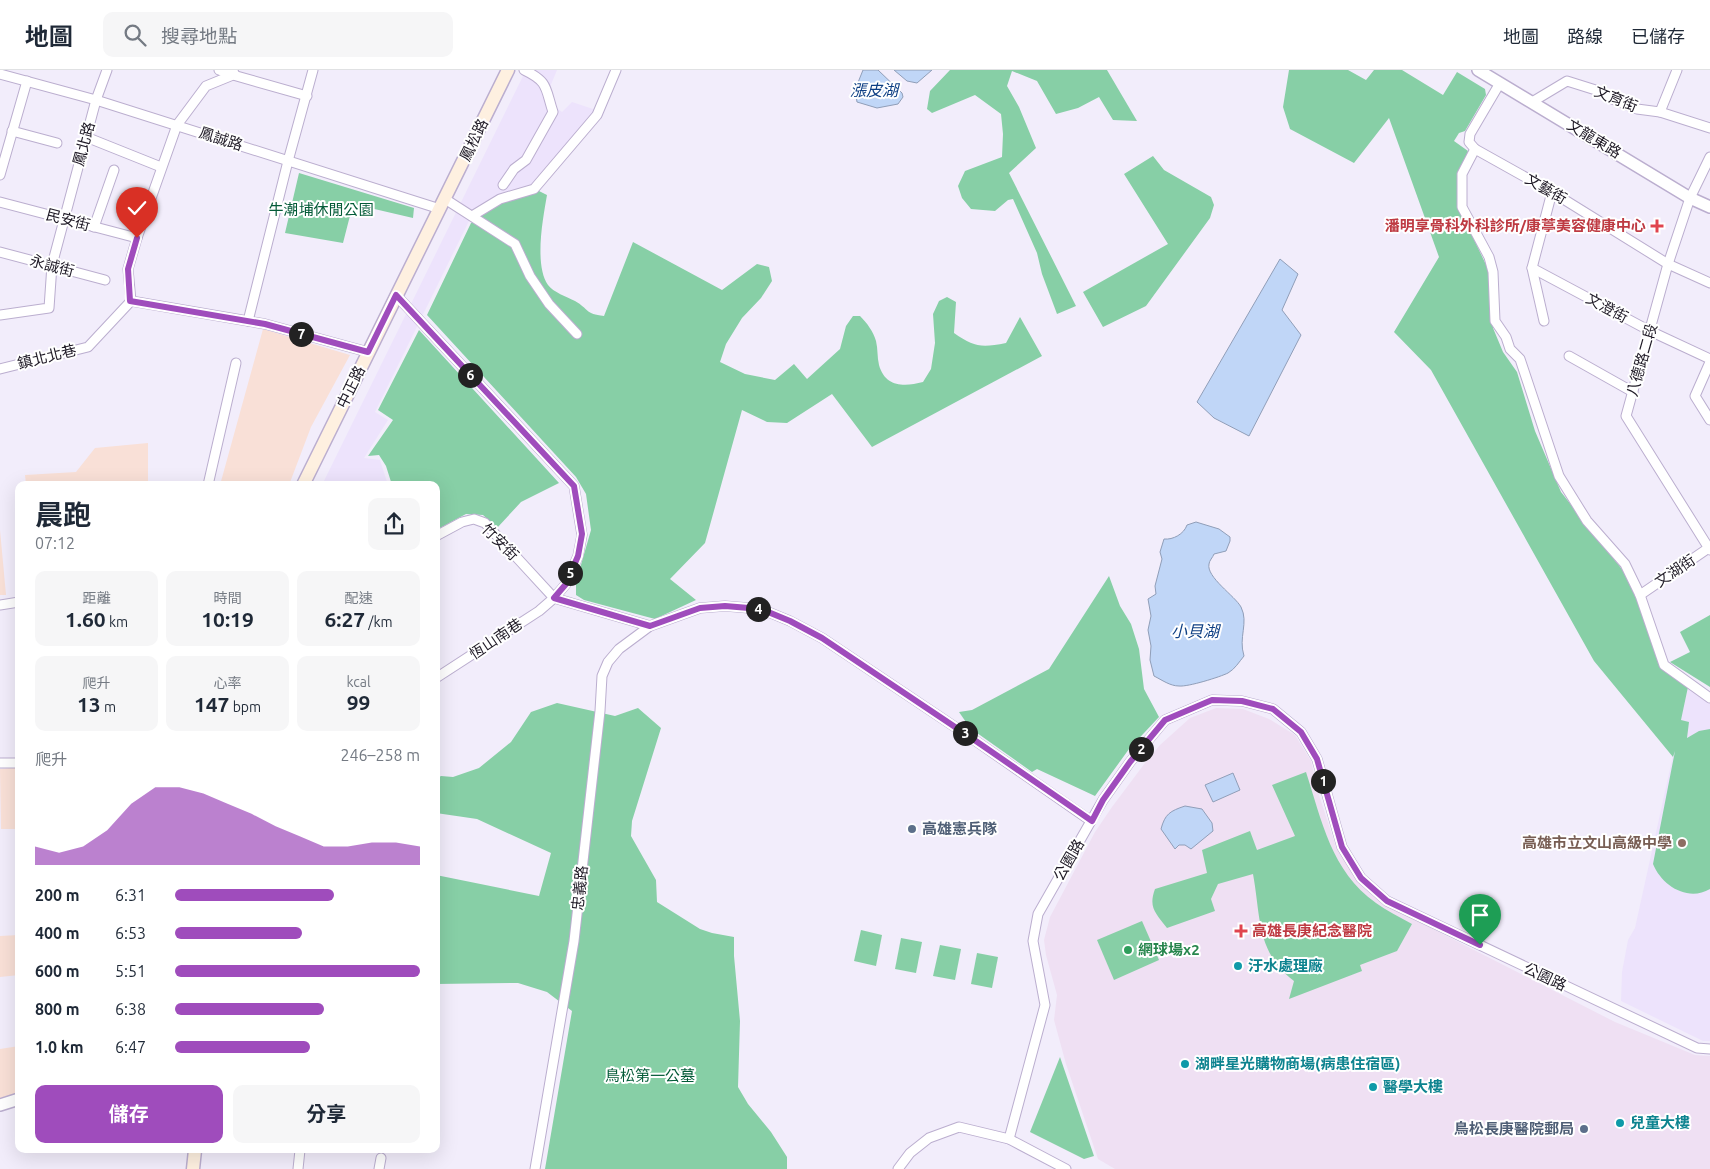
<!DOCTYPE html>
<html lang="zh-TW">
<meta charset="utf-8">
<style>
body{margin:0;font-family:Ubuntu,"Noto Sans TC",sans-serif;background:#f6f6f7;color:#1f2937;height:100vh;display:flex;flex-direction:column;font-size:19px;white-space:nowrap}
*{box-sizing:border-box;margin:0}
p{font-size:16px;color:#747a83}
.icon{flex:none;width:28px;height:28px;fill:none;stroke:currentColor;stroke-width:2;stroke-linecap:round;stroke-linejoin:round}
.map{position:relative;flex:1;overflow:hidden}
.details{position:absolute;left:15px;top:411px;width:425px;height:672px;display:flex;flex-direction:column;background:#fff;border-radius:10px;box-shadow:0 5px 20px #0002}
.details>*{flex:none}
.pin{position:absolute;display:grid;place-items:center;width:42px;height:42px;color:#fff;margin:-51px -21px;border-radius:50% 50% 50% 0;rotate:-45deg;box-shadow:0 0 5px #0007}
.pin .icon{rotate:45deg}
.km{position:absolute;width:25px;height:25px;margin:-12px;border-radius:50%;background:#222;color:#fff;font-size:14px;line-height:25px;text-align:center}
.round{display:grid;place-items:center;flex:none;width:52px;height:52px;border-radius:10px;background:#f6f6f7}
.summary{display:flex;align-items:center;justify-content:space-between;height:85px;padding:0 20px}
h1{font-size:28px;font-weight:700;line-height:38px}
.metrics{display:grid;grid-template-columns:repeat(3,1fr);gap:8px;height:85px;padding:5px 20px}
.metrics div{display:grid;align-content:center;border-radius:10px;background:#f6f6f7;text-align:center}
.metrics b{font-size:21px;font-weight:700}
.metrics small{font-size:14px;font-weight:400}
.metrics p{font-size:14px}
.chart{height:140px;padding:10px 20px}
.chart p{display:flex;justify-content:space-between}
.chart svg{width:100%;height:90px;margin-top:5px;fill:#9f4cbc;opacity:.7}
.button{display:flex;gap:10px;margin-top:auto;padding:10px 20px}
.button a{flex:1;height:58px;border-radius:10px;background:#9f4cbc;color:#fff;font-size:20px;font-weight:700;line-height:58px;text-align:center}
.button a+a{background:#f6f6f7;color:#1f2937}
ul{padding:0 20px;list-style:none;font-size:16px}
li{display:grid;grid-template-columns:80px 60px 1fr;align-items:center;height:38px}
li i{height:12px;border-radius:6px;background:#9f4cbc}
header{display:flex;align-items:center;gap:30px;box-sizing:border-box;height:70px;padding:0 25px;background:#fff;border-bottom:1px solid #e0e1e3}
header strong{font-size:24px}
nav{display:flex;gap:28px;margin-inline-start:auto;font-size:18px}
.search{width:350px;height:45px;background:#f6f6f7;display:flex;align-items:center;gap:12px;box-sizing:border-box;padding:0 18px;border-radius:10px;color:#747a83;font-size:19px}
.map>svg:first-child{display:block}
.built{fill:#ede3fc}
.industrial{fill:#f9e0d7}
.medical{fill:#efe0f3}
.green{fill:#87cfa6}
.water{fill:#c0d6f7;stroke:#909eb8}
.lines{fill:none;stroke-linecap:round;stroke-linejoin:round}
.minor-casing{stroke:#bbaecf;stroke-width:11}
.tertiary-casing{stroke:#bbaecf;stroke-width:14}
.secondary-casing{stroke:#bbaecf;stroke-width:15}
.minor{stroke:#fff;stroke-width:9}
.tertiary{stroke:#fff;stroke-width:11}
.secondary{stroke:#fef0e0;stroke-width:12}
.route-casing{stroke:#fff;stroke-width:10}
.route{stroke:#9f4cbc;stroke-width:6}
.health-dot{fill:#e0444e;stroke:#fff;stroke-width:2}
.service-dot{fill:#5c6f8a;stroke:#fff;stroke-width:2}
.education-dot{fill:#8d6e63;stroke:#fff;stroke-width:2}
.leisure-dot{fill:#2e9e5b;stroke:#fff;stroke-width:2}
.culture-dot{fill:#0f9aa8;stroke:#fff;stroke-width:2}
.labels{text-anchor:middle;stroke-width:4;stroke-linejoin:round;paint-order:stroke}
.street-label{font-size:15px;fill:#1f1a26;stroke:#fff}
.park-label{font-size:15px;fill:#045b38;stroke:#fff}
.health-label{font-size:15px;font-weight:bold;fill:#be3a42;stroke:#fff;text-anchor:end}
.service-label{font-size:15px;font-weight:bold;fill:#4e5e75;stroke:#fff;text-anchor:start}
.education-label{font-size:15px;font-weight:bold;fill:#785e54;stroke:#fff;text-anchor:end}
.leisure-label{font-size:15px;font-weight:bold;fill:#27864d;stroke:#fff;text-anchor:start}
.culture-label{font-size:15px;font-weight:bold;fill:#0d838f;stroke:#fff;text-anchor:start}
.water-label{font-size:16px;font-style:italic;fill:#0e3f84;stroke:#fff}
</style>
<header>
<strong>地圖</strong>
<div class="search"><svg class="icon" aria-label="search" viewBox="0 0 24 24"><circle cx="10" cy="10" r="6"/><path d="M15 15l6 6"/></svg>搜尋地點</div>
<nav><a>地圖</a><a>路線</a><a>已儲存</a></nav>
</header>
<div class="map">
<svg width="1710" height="1099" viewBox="0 0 1710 1099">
<rect width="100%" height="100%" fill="#f2edfb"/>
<g class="built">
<path d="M 526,0 L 557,0 L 545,29 L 562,42 L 572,32 L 596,40 L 535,115 L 470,149 L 375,342 L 388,350 L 364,388 L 380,390 L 388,415 L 322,415 Z"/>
<path d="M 1688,617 L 1710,634 L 1710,971 L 1703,971 L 1621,931 L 1622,902 L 1628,870 L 1635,858 Z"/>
</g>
<g class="industrial">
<path d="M 263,259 L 350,285 L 311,357 L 289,415 L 220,415 Z"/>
<path d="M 148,373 L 148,415 L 26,415 L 25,405 L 76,402 L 95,378 Z"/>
<path d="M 0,460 L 6,525 L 0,525 Z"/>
<path d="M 19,697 L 19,759 L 1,759 L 0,699 Z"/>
<path d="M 19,865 L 19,905 L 0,907 L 0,866 Z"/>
<path d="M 19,976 L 19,1023 L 0,1028 L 0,979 Z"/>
</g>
<path class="medical" d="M 1216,638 L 1243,639 L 1269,649 L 1295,665 L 1311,691 L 1319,725 L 1336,777 L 1356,809 L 1382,833 L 1615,952 L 1695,985 L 1710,986 L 1710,1099 L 1115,1099 L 1098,1089 L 1066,994 L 1054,950 L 1057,925 L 1046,885 L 1044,870 L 1050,847 L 1095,762 L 1112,737 L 1145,693 L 1160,675 L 1190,648 Z"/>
<g class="green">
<path d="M 950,0 L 1107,0 L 1137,51 L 1113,50 L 1099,27 L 1078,38 L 1056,44 L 1037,11 L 1012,1 L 1007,16 L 1019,37 L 1036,78 L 1009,103 L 1076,236 L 1057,244 L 1042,204 L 1037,183 L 1013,129 L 1008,130 L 995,141 L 971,139 L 962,128 L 958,116 L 965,101 L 1002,87 L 1003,64 L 1001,44 L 975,25 L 932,43 L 927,39 L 930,21 Z"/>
<path d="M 1289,0 L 1348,0 L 1366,10 L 1374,0 L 1402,0 L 1443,25 L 1457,2 L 1485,19 L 1486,25 L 1465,61 L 1459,63 L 1454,71 L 1468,81 L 1459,103 L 1458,136 L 1489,201 L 1493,258 L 1503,282 L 1517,302 L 1535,361 L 1561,422 L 1621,498 L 1632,514 L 1661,595 L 1688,617 L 1681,650 L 1689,652 L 1687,668 L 1699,661 L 1710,659 L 1710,819 C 1688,832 1662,816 1653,794 L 1675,681 L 1673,687 L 1594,591 L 1431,300 L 1394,262 L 1439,187 L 1389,48 L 1354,93 L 1290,59 L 1283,37 Z"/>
<path d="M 1153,86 L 1164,100 L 1211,127 L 1214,135 L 1210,148 L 1146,236 L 1103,257 L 1083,222 L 1168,174 L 1124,104 Z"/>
<path d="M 299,103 L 414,138 L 413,148 L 353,134 L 343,173 L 285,163 Z"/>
<path d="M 537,120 L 547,125 C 543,148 534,195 548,215 C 553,222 567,227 575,231 C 589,239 585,244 604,246 L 633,172 L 722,220 L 757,194 L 769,197 L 772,211 L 761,228 L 742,248 L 726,274 L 720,292 L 745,304 L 775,310 L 794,294 L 807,309 L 840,279 L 846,256 L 853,246 L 860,246 C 867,253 873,261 876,271 C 878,279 877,287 879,295 C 885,317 904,317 923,312 L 931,299 L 935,273 L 933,244 L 939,231 L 947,227 L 956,232 L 954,263 C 974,277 981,278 1006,273 L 1020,247 L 1042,286 L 872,377 L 832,324 L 787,353 L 767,352 L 742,340 L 705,473 L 670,509 L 696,530 L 655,549 L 584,530 L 576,525 L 576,512 L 591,460 L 586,424 L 576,407 L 427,245 L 471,153 L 506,129 Z"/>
<path d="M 419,260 L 559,413 L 521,432 L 497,458 L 483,445 L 466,444 L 436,460 L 436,415 L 392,415 L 386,396 L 379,385 L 368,386 L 393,350 L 378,340 Z"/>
<path d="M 1109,506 L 1120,536 L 1131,554 L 1139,579 L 1144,619 L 1159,647 L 1129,679 L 1095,726 L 1037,699 L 1032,702 L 970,658 L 959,642 L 972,640 L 1049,599 Z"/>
<path d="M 1710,545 L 1710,617 L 1670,592 L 1690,582 L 1680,562 Z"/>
<path d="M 557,633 L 615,646 L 638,638 L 661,658 L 632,751 L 631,766 L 656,810 L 657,832 L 700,859 L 712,863 L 734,867 L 734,886 L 740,951 L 738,1017 L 748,1034 L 771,1062 L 787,1087 L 787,1099 L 545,1099 L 572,941 L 547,922 L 518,913 L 436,914 L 436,805 L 539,826 L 551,783 L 477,749 L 436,743 L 436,709 L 441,706 L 453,707 L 479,698 L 511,672 L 531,642 Z"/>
<path d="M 1306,702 C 1322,751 1331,801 1376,833 C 1387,841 1400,847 1412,854 L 1397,881 L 1360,895 L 1362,901 L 1289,929 L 1294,911 C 1256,882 1261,847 1253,804 L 1218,814 L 1211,829 L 1215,841 L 1167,858 C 1156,843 1148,838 1155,819 L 1207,803 L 1202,780 L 1250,761 L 1257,780 L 1295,766 L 1272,715 Z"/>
<path d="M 1142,851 L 1159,890 L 1114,910 L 1097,870 Z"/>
<path d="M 861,860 L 882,865 L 876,896 L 854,891 Z"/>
<path d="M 901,868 L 922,872 L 916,903 L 895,899 Z"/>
<path d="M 940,875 L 961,879 L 955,910 L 933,906 Z"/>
<path d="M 977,883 L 998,887 L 992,918 L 971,914 Z"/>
<path d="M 1060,987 L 1094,1086 L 1084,1089 L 1030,1062 Z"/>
</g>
<g class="water">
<path d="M 863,0 L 878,0 L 902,23 L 903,27 L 898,34 L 877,38 L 857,32 L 855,20 Z"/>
<path d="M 894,0 L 932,0 L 917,13 L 907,11 Z"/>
<path d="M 1280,189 L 1298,204 L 1282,240 L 1301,265 L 1249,366 L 1214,348 L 1197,332 Z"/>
<path d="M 1196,452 L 1219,459 L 1230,467 L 1230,471 L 1226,481 L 1214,484 C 1213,487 1209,491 1209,494 C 1206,507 1235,526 1241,537 C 1249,553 1238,567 1244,586 C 1239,592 1235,599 1228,603 C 1220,607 1188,617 1179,616 C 1170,616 1162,610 1154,606 L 1150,590 L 1151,576 L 1148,560 L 1151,546 L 1148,529 L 1156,524 L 1155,516 L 1162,489 L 1160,482 L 1164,469 C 1173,470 1184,464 1187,455 Z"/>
<path d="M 1233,703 L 1240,720 L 1213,732 L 1205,715 Z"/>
<path d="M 1185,736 L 1202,739 L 1212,753 L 1213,761 L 1191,779 L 1185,775 L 1179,775 L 1175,779 L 1161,759 C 1165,744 1170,741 1185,736 Z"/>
</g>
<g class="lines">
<g class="minor-casing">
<g id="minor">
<path d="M 219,0 L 233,5 L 234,3"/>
<path d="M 0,4 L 96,30 L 440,139"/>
<path d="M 1500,13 L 1470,64 L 1469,72 L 1475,79 L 1552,122 L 1668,194 L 1710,213"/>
<path d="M 1532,32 L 1567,11 L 1602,22 L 1612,29 L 1637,39 L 1660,42 L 1677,0"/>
<path d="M 1660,42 L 1710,58"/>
<path d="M 12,61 L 57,73"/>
<path d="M 86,67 L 161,97"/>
<path d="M 1475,79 L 1462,104 L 1462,137 L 1489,187 L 1493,202 L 1495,251 L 1506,267 L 1510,279 L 1520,289 L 1559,406 L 1587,451 L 1625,494 L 1640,525 L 1664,595 L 1710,628"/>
<path d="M 1710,87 L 1690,128 L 1668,194 L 1626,346 L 1710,480"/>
<path d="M 0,105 L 27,11"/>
<path d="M 503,115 L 514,99 L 526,90 L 553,42 C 545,18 549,12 524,0"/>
<path d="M 445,129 L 515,174 L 530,206 L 549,234 L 577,264"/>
<path d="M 0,132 L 137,168"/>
<path d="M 472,146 L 500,129 L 534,119 L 597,45 L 616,0"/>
<path d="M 94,157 L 114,100"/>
<path d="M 0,182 L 105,210"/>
<path d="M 1532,198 L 1650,261 L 1710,289"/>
<path d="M 396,225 L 574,416 L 582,465 L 578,486 L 566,514 L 554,528 L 539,541 L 436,608"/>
<path d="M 131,231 L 128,199 L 137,168 L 177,55 L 206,16 L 233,5 L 307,26"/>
<path d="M 0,245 L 49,238 L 52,195 L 96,30 L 107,0"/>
<path d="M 248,251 L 288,91 L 313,0"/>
<path d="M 1544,251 L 1532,198 L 1552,122"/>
<path d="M 1569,286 L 1633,322"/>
<path d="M 1710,292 L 1695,326 L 1710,350"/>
<path d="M 0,299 L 88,277 L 131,231 L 265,254 L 368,282"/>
<path d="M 208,415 L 236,293"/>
<path d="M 436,466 L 462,452 L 474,449 L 485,453 L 554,528"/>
<path d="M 1640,525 L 1710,477"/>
<path d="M 554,528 L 650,556"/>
<path d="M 0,535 L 19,532"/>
<path d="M 0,693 L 19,693"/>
<path d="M 1009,1069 L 1045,935 L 1033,871 L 1038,844 L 1103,730 L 1130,692 L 1165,650 L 1212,630 L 1242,631 L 1273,639 L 1301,662 L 1317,689 L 1342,777 L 1361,808 L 1387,831 L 1697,978 L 1710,979"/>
<path d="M 298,1099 L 300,1080"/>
<path d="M 379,1099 L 381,1088"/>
<path d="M 535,1099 L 574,871 L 600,641 L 602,606 L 608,592 L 619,579 L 650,556 L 700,538 L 725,536 L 761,539 L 790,551 L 822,568 L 973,669 L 1091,751"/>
<path d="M 898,1099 L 910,1083 L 929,1068 L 959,1057 L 1009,1069 L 1066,1099"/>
</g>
</g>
<g class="tertiary-casing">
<g id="tertiary">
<path d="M 1478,0 L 1690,128 L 1710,137"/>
<path d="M 0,1035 L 19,1029"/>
</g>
</g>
<g class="secondary-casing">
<g id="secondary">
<path d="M 303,415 L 508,0"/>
<path d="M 193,1099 L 195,1080"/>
</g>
</g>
<use href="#minor" class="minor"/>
<use href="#tertiary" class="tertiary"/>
<use href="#secondary" class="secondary"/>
</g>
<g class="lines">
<g class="route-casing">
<path id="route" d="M 137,168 L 128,199 L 130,231 L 265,254 L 368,282 L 396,225 L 574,416 L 582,464 L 578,486 L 566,514 L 554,528 L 650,556 L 700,538 L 725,536 L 761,539 L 790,551 L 822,568 L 973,669 L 1092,751 L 1103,730 L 1130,692 L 1165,650 L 1212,630 L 1242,631 L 1273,639 L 1301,662 L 1317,689 L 1342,777 L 1361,808 L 1387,831 L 1480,875"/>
</g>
<use href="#route" class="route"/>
</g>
<g class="health-dot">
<path d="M1654.5 148.5h5v5h5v5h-5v5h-5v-5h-5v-5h5z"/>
<path d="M1238.5 853.5h5v5h5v5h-5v5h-5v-5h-5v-5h5z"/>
</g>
<g class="service-dot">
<circle cx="912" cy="759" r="5"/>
<circle cx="1584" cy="1059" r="5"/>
</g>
<circle class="education-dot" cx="1682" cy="773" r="5"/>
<circle class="leisure-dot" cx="1128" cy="880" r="5"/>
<g class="culture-dot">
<circle cx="1238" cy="896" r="5"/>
<circle cx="1185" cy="994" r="5"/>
<circle cx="1373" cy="1017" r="5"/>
<circle cx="1620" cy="1053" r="5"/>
</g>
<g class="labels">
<g class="street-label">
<text transform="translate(1616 29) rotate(22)" y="5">文育街</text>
<text transform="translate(221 69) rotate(18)" y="5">鳳誠路</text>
<text transform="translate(1594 69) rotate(31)" y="5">文龍東路</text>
<text transform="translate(474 70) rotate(-64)" y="5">鳳松路</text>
<text transform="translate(84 74) rotate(-75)" y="5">鳳北路</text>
<text transform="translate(1546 119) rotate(30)" y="5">文藝街</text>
<text transform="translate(68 150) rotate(15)" y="5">民安街</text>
<text transform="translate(52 196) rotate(15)" y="5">永誠街</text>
<text transform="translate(1607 238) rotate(28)" y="5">文澄街</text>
<text transform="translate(47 287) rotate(-14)" y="5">鎮北北巷</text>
<text transform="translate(1642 290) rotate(-74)" y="5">八德路二段</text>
<text transform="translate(351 317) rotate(-64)" y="5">中正路</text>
<text transform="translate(500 472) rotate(45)" y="5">竹安街</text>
<text transform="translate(1675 501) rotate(-34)" y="5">文湖街</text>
<text transform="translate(496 569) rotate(-34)" y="5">恆山南巷</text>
<text transform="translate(1069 790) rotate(-60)" y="5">公園路</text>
<text transform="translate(580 818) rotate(-84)" y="5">忠義路</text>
<text transform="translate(1545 907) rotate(25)" y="5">公園路</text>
</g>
<g class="park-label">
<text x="321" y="145">牛潮埔休閒公園</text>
<text x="650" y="1011">鳥松第一公墓</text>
</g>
<g class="health-label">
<text x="1646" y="161">潘明享骨科外科診所/康葶美容健康中心</text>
<text x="1252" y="866" text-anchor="start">高雄長庚紀念醫院</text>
</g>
<g class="service-label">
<text x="922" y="764">高雄憲兵隊</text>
<text x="1574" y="1064" text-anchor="end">鳥松長庚醫院郵局</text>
</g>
<g class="education-label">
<text x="1672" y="778">高雄市立文山高級中學</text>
</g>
<g class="leisure-label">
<text x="1138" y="885">網球場x2</text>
</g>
<g class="culture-label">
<text x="1248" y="901">汙水處理廠</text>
<text x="1195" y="999">湖畔星光購物商場(病患住宿區)</text>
<text x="1383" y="1022">醫學大樓</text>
<text x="1630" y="1058">兒童大樓</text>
</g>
<g class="water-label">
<text x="874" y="26">漲皮湖</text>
<text x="1195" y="567">小貝湖</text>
</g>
</g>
</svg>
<div class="pin" style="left:1480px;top:875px;background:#1e9e55"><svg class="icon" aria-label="arrive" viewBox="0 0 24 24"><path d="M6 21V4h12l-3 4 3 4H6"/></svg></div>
<div class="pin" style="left:137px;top:168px;background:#d93025"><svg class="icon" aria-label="check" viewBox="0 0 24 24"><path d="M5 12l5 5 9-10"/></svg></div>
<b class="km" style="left:1323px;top:711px">1</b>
<b class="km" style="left:1141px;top:679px">2</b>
<b class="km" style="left:965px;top:663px">3</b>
<b class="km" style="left:758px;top:539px">4</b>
<b class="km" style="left:570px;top:503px">5</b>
<b class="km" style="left:470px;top:305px">6</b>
<b class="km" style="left:301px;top:264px">7</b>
<section class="details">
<div class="summary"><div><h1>晨跑</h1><p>07:12</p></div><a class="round"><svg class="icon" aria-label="share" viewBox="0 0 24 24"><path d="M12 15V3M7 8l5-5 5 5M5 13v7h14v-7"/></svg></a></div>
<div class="metrics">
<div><p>距離</p><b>1.60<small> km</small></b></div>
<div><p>時間</p><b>10:19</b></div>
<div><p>配速</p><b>6:27<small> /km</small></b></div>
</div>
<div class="metrics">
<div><p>爬升</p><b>13<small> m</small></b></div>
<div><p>心率</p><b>147<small> bpm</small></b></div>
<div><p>kcal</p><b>99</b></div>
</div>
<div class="chart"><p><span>爬升</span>246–258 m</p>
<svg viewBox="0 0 160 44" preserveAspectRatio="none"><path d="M0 44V35L10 38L20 35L30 27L40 14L50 6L60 6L70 9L80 14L90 19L100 25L110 30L120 35L130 35L140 33L150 33L160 35V44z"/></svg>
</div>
<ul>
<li><b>200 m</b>6:31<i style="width:65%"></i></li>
<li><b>400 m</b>6:53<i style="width:52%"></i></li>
<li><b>600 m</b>5:51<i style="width:100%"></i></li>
<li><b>800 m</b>6:38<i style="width:61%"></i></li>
<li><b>1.0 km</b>6:47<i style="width:55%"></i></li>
</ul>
<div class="button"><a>儲存</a><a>分享</a></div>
</section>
</div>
